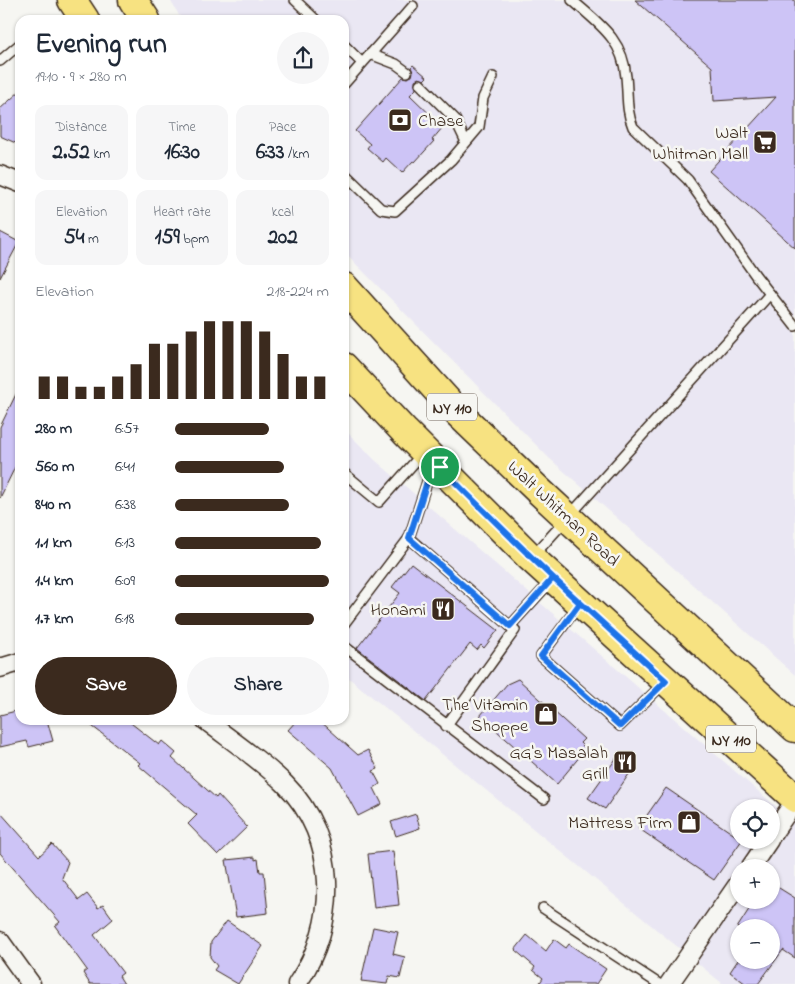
<!DOCTYPE html>
<meta charset="utf-8">
<style>
body{margin:0;font-family:"Indie Flower",sans-serif;background:#f6f6f7;color:#1f2937;height:100vh;display:flex;flex-direction:column;font-size:19px;white-space:nowrap}
*{box-sizing:border-box;margin:0}
p{font-size:16px;color:#747a83}
.icon{flex:none;width:28px;height:28px;fill:none;stroke:currentColor;stroke-width:2;stroke-linecap:round;stroke-linejoin:round}
.map{position:relative;flex:1;overflow:hidden}
.drawer{position:absolute;left:15px;top:15px;width:334px;height:710px;display:flex;flex-direction:column;background:#fff;border-radius:15px;box-shadow:0 1px 4px #0004}
.drawer>*{flex:none}
.tools{position:absolute;left:730px;top:799px;display:grid;gap:10px}
.tools a{display:grid;place-items:center;width:50px;height:50px;border-radius:50%;background:#fff;box-shadow:0 1px 4px #0004;font-size:25px}
.pin{position:absolute;display:grid;place-items:center;width:42px;height:42px;color:#fff;margin:-21px;border:2px solid #fff;border-radius:50%;box-shadow:0 1px 5px #0007}
.round{display:grid;place-items:center;flex:none;width:52px;height:52px;border-radius:26px;background:#f6f6f7}
.overview{display:flex;align-items:center;justify-content:space-between;height:85px;padding:0 20px}
h1{font-size:28px;font-weight:700;line-height:38px}
.figures{display:grid;grid-template-columns:repeat(3,1fr);gap:8px;height:85px;padding:5px 20px}
.figures div{display:grid;align-content:center;border-radius:12px;background:#f6f6f7;text-align:center}
.figures b{font-size:21px;font-weight:700}
.figures small{font-size:14px;font-weight:400}
.figures p{font-size:14px}
.chart{height:140px;padding:10px 20px}
.chart p{display:flex;justify-content:space-between}
.chart svg{width:100%;height:90px;margin-top:5px;stroke:#3b2a1e;stroke-width:6}
.cta{display:flex;gap:10px;margin-top:auto;padding:10px 20px}
.cta a{flex:1;height:58px;border-radius:30px;background:#3b2a1e;color:#fff;font-size:20px;font-weight:700;line-height:58px;text-align:center}
.cta a+a{background:#f6f6f7;color:#1f2937}
ul{padding:0 20px;list-style:none;font-size:16px}
li{display:grid;grid-template-columns:80px 60px 1fr;align-items:center;height:38px}
li i{height:12px;border-radius:6px;background:#3b2a1e}
.map>svg:first-child{display:block}
.built{fill:#eae7f3;fill-rule:evenodd}
.building{fill:#cdc4f6;stroke:#3b2a1e}
.lines{fill:none;stroke-linecap:round;stroke-linejoin:round}
.lane-casing{stroke:#3b2a1e;stroke-width:12}
.street-casing{stroke:#3b2a1e;stroke-width:21}
.primary-casing{stroke:#3b2a1e;stroke-width:31}
.lane{stroke:#f6f6f2;stroke-width:9}
.street{stroke:#f6f6f2;stroke-width:18}
.primary{stroke:#f7e281;stroke-width:28}
.route-casing{stroke:#fff;stroke-width:10}
.route{stroke:#1a73e8;stroke-width:6}
.labels{text-anchor:middle;stroke-width:5;stroke-linejoin:round;paint-order:stroke}
.shield{fill:#f6f6f2;stroke:#73675e;stroke-width:1}
.shield-label{font-size:16px;font-weight:bold;fill:#3b2a1e}
.poi-label{font-size:18px;fill:#3b2a1e;stroke:#f6f6f2;text-anchor:end}
.street-label{font-size:18px;fill:#3b2a1e;stroke:#f6f6f2}
</style>
<div class="map">
<svg width="795" height="984" viewBox="0 0 795 984">
<rect width="100%" height="100%" fill="#f6f6f2"/>
<filter id="ink" filterUnits="userSpaceOnUse"><feTurbulence type="fractalNoise" baseFrequency=".02" numOctaves="2"/><feDisplacementMap in="SourceGraphic" scale="10" xChannelSelector="R" yChannelSelector="G"/><feConvolveMatrix kernelMatrix="1 2 1 2 8 2 1 2 1" color-interpolation-filters="sRGB"/></filter>
<g filter="url(#ink)">
<g class="built">
<path d="M 170,0 L 795,0 L 795,675 L 549,458 L 344,252 L 344,20 L 182,20 Z"/>
<path d="M 344,429 L 375,460 L 795,823 L 795,984 L 723,984 L 344,674 ZM 739,808 L 771,808 L 771,840 L 739,840 ZM 739,868 L 771,868 L 771,900 L 739,900 ZM 739,928 L 771,928 L 771,960 L 739,960 Z"/>
</g>
<g class="building">
<path d="M 635,0 L 795,0 L 795,248 L 709,171 L 776,97 L 714,101 L 712,67 Z"/>
<path d="M 413,65 L 427,77 L 424,80 L 419,78 L 415,80 L 416,89 L 410,95 L 443,127 L 432,140 L 434,141 L 415,162 L 413,161 L 402,173 L 386,158 L 383,162 L 367,148 L 370,144 L 355,131 L 403,77 L 407,78 L 412,76 L 413,72 L 411,67 Z"/>
<path d="M 20,91 L 20,145 L 0,136 L 0,109 Z"/>
<path d="M 0,232 L 19,242 L 0,278 Z"/>
<path d="M 20,386 L 20,457 L 0,498 L 0,427 Z"/>
<path d="M 411,563 L 498,630 L 484,648 L 481,645 L 477,650 L 470,644 L 426,701 L 357,648 L 400,593 L 392,587 Z"/>
<path d="M 518,679 L 584,739 L 580,743 L 586,749 L 557,784 L 480,716 L 507,684 Z"/>
<path d="M 20,710 L 20,720 L 47,720 L 53,741 L 29,747 L 27,741 L 0,747 L 0,715 Z"/>
<path d="M 84,720 L 127,720 L 159,745 L 162,741 L 176,753 L 172,758 L 216,798 L 218,795 L 247,827 L 218,855 L 188,824 L 197,815 L 138,765 L 140,763 Z"/>
<path d="M 297,720 L 319,720 L 358,755 L 368,750 L 378,769 L 373,771 L 380,784 L 374,788 L 382,804 L 358,816 L 332,768 L 288,730 Z"/>
<path d="M 620,753 L 636,764 L 605,809 L 588,798 Z"/>
<path d="M 666,788 L 742,840 L 714,880 L 638,828 Z"/>
<path d="M 0,812 L 39,856 L 52,844 L 68,862 L 62,878 L 79,900 L 87,894 L 98,908 L 103,905 L 113,919 L 94,935 L 123,973 L 119,976 L 124,984 L 90,984 L 83,973 L 87,970 L 55,926 L 60,922 L 0,853 Z"/>
<path d="M 416,814 L 420,828 L 396,836 L 391,822 Z"/>
<path d="M 393,851 L 399,905 L 374,908 L 368,854 Z"/>
<path d="M 255,857 L 255,860 L 258,859 L 260,872 L 264,872 L 268,913 L 236,917 L 226,860 Z"/>
<path d="M 771,883 L 795,898 L 795,958 L 783,950 L 758,984 L 746,984 L 730,972 L 738,960 L 771,960 L 771,928 L 737,928 L 755,900 L 771,900 Z"/>
<path d="M 227,921 L 263,946 L 238,984 L 214,970 L 217,966 L 210,957 L 211,942 Z"/>
<path d="M 373,927 L 398,932 L 393,954 L 405,957 L 400,978 L 389,976 L 387,984 L 361,981 Z"/>
<path d="M 527,935 L 546,951 L 554,939 L 566,948 L 569,944 L 606,969 L 596,984 L 539,984 L 543,978 L 533,970 L 535,967 L 515,950 Z"/>
</g>
<g class="lines">
<g class="lane-casing">
<g id="lane">
<path d="M 295,0 L 316,20"/>
<path d="M 572,0 C 599,24 623,39 626,77 C 628,95 626,111 633,127 L 688,180 L 756,276 L 795,326"/>
<path d="M 344,45 L 362,63"/>
<path d="M 370,54 L 396,64 L 407,72"/>
<path d="M 0,61 L 20,44"/>
<path d="M 344,84 L 413,6"/>
<path d="M 420,84 L 455,119 L 466,142"/>
<path d="M 344,173 L 381,209 L 395,211 L 451,160 L 479,127 L 483,98 L 493,77"/>
<path d="M 439,469 L 427,482 L 409,538 L 510,626 L 552,580"/>
<path d="M 344,473 L 379,502 L 422,454"/>
<path d="M 534,555 L 770,294"/>
<path d="M 579,605 L 541,656 L 620,726 L 664,683"/>
<path d="M 344,624 L 409,538"/>
<path d="M 344,646 L 544,799"/>
<path d="M 446,726 L 515,630 L 510,626"/>
<path d="M 543,908 L 659,984"/>
</g>
</g>
<g class="street-casing">
<g id="street">
<path d="M 0,175 L 20,183"/>
<path d="M 0,668 L 20,662"/>
<path d="M 205,720 C 232,741 261,760 285,784 C 339,838 339,924 297,984"/>
<path d="M 771,836 L 795,801"/>
<path d="M 750,868 L 769,840"/>
<path d="M 0,941 L 31,984"/>
<path d="M 669,984 L 739,883"/>
</g>
</g>
<g class="primary-casing">
<g id="primary">
<path d="M 72,0 L 85,20"/>
<path d="M 133,0 L 146,20"/>
<path d="M 344,287 L 459,414 L 538,490 L 795,728"/>
<path d="M 344,367 L 405,432 L 531,558 L 795,798"/>
</g>
</g>
<use href="#lane" class="lane"/>
<use href="#street" class="street"/>
<use href="#primary" class="primary"/>
</g>
</g>
<g class="lines" filter="url(#ink)">
<g class="route-casing">
<path id="route" d="M 440,467 L 427,482 L 409,538 L 510,626 L 553,578 L 666,681 L 620,726 L 541,656 L 580,603 C 532,559 486,513 440,467"/>
</g>
<use href="#route" class="route"/>
</g>
<defs>
<g id="bank-square" transform="scale(1.25)"><rect x="-9" y="-9" width="18" height="18" rx="4" fill="#3b2a1e" stroke="#f6f6f2"/><path d="M-6-4H6V4H-6ZM0-2.3a2.3 2.3 0 1 0 0 4.6a2.3 2.3 0 1 0 0-4.6Z" fill="#fff"/></g>
<g id="supermarket-square" transform="scale(1.25)"><rect x="-9" y="-9" width="18" height="18" rx="4" fill="#3b2a1e" stroke="#f6f6f2"/><path d="M-6-5.5h2.5l.6 2H6L4.5 2H-2.5L-4.4-4H-6ZM-1.5 3.2a1.3 1.3 0 1 0 .1 0ZM3 3.2a1.3 1.3 0 1 0 .1 0Z" fill="#fff"/></g>
<g id="restaurant-square" transform="scale(1.25)"><rect x="-9" y="-9" width="18" height="18" rx="4" fill="#3b2a1e" stroke="#f6f6f2"/><path d="M-5-6h1v4h1v-4h1v4h1v-4h1v5L-1.5 .5V6h-2V.5L-5-1ZM5-6V6H3V1.5H1.5Q1.5-4 5-6Z" fill="#fff"/></g>
<g id="shop-square" transform="scale(1.25)"><rect x="-9" y="-9" width="18" height="18" rx="4" fill="#3b2a1e" stroke="#f6f6f2"/><path d="M-5-2.5h2.3a2.7 3.5 0 0 1 5.4 0H5L5.5 6h-11ZM-1.5-2.5h3a1.5 2.3 0 0 0-3 0Z" fill="#fff"/></g>
</defs>
<g fill-rule="evenodd">
<use href="#bank-square" x="400" y="120"/>
<use href="#supermarket-square" x="765" y="142"/>
<use href="#restaurant-square" x="443" y="609"/>
<use href="#shop-square" x="546" y="714"/>
<use href="#restaurant-square" x="625" y="762"/>
<use href="#shop-square" x="689" y="822"/>
</g>
<g class="labels">
<g class="shield">
<rect x="427" y="393.5" width="50" height="27" rx="4"/>
<rect x="706" y="725.5" width="50" height="27" rx="4"/>
</g>
<g class="shield-label">
<text x="452" y="413">NY 110</text>
<text x="731" y="745">NY 110</text>
</g>
<g class="poi-label">
<text x="418" y="126" text-anchor="start">Chase</text>
<text x="748" y="138">Walt<tspan x="748" dy="21">Whitman Mall</tspan></text>
<text x="426" y="615">Honami</text>
<text x="528" y="710">The Vitamin<tspan x="528" dy="21">Shoppe</tspan></text>
<text x="608" y="758">GG's Masalah<tspan x="608" dy="21">Grill</tspan></text>
<text x="672" y="828">Mattress Firm</text>
</g>
<g class="street-label">
<text transform="translate(564 513) rotate(43)" y="6">Walt Whitman Road</text>
</g>
</g>
</svg>
<div class="tools">
<a><svg class="icon" aria-label="locate" viewBox="0 0 24 24"><circle cx="12" cy="12" r="6"/><path d="M12 2v4M12 18v4M2 12h4M18 12h4"/></svg></a>
<a>+</a>
<a>−</a>
</div>
<div class="pin" style="left:440px;top:467px;background:#1e9e55"><svg class="icon" aria-label="arrive" viewBox="0 0 24 24"><path d="M6 21V4h12l-3 4 3 4H6"/></svg></div>
<section class="drawer">
<div class="overview"><div><h1>Evening run</h1><p>19:10 · 9 × 280 m</p></div><a class="round"><svg class="icon" aria-label="share" viewBox="0 0 24 24"><path d="M12 15V3M7 8l5-5 5 5M5 13v7h14v-7"/></svg></a></div>
<div class="figures">
<div><p>Distance</p><b>2.52<small> km</small></b></div>
<div><p>Time</p><b>16:30</b></div>
<div><p>Pace</p><b>6:33<small> /km</small></b></div>
</div>
<div class="figures">
<div><p>Elevation</p><b>54<small> m</small></b></div>
<div><p>Heart rate</p><b>159<small> bpm</small></b></div>
<div><p>kcal</p><b>202</b></div>
</div>
<div class="chart"><p><span>Elevation</span>218–224 m</p>
<svg viewBox="0 0 160 44" preserveAspectRatio="none"><path d="M5 44V33M15 44V33M25 44V38M35 44V38M45 44V33M55 44V27M65 44V17M75 44V17M85 44V11M95 44V6M105 44V6M115 44V6M125 44V11M135 44V22M145 44V33M155 44V33"/></svg>
</div>
<ul>
<li><b>280 m</b>6:57<i style="width:61%"></i></li>
<li><b>560 m</b>6:41<i style="width:71%"></i></li>
<li><b>840 m</b>6:38<i style="width:74%"></i></li>
<li><b>1.1 km</b>6:13<i style="width:95%"></i></li>
<li><b>1.4 km</b>6:09<i style="width:100%"></i></li>
<li><b>1.7 km</b>6:18<i style="width:90%"></i></li>
</ul>
<div class="cta"><a>Save</a><a>Share</a></div>
</section>
</div>
